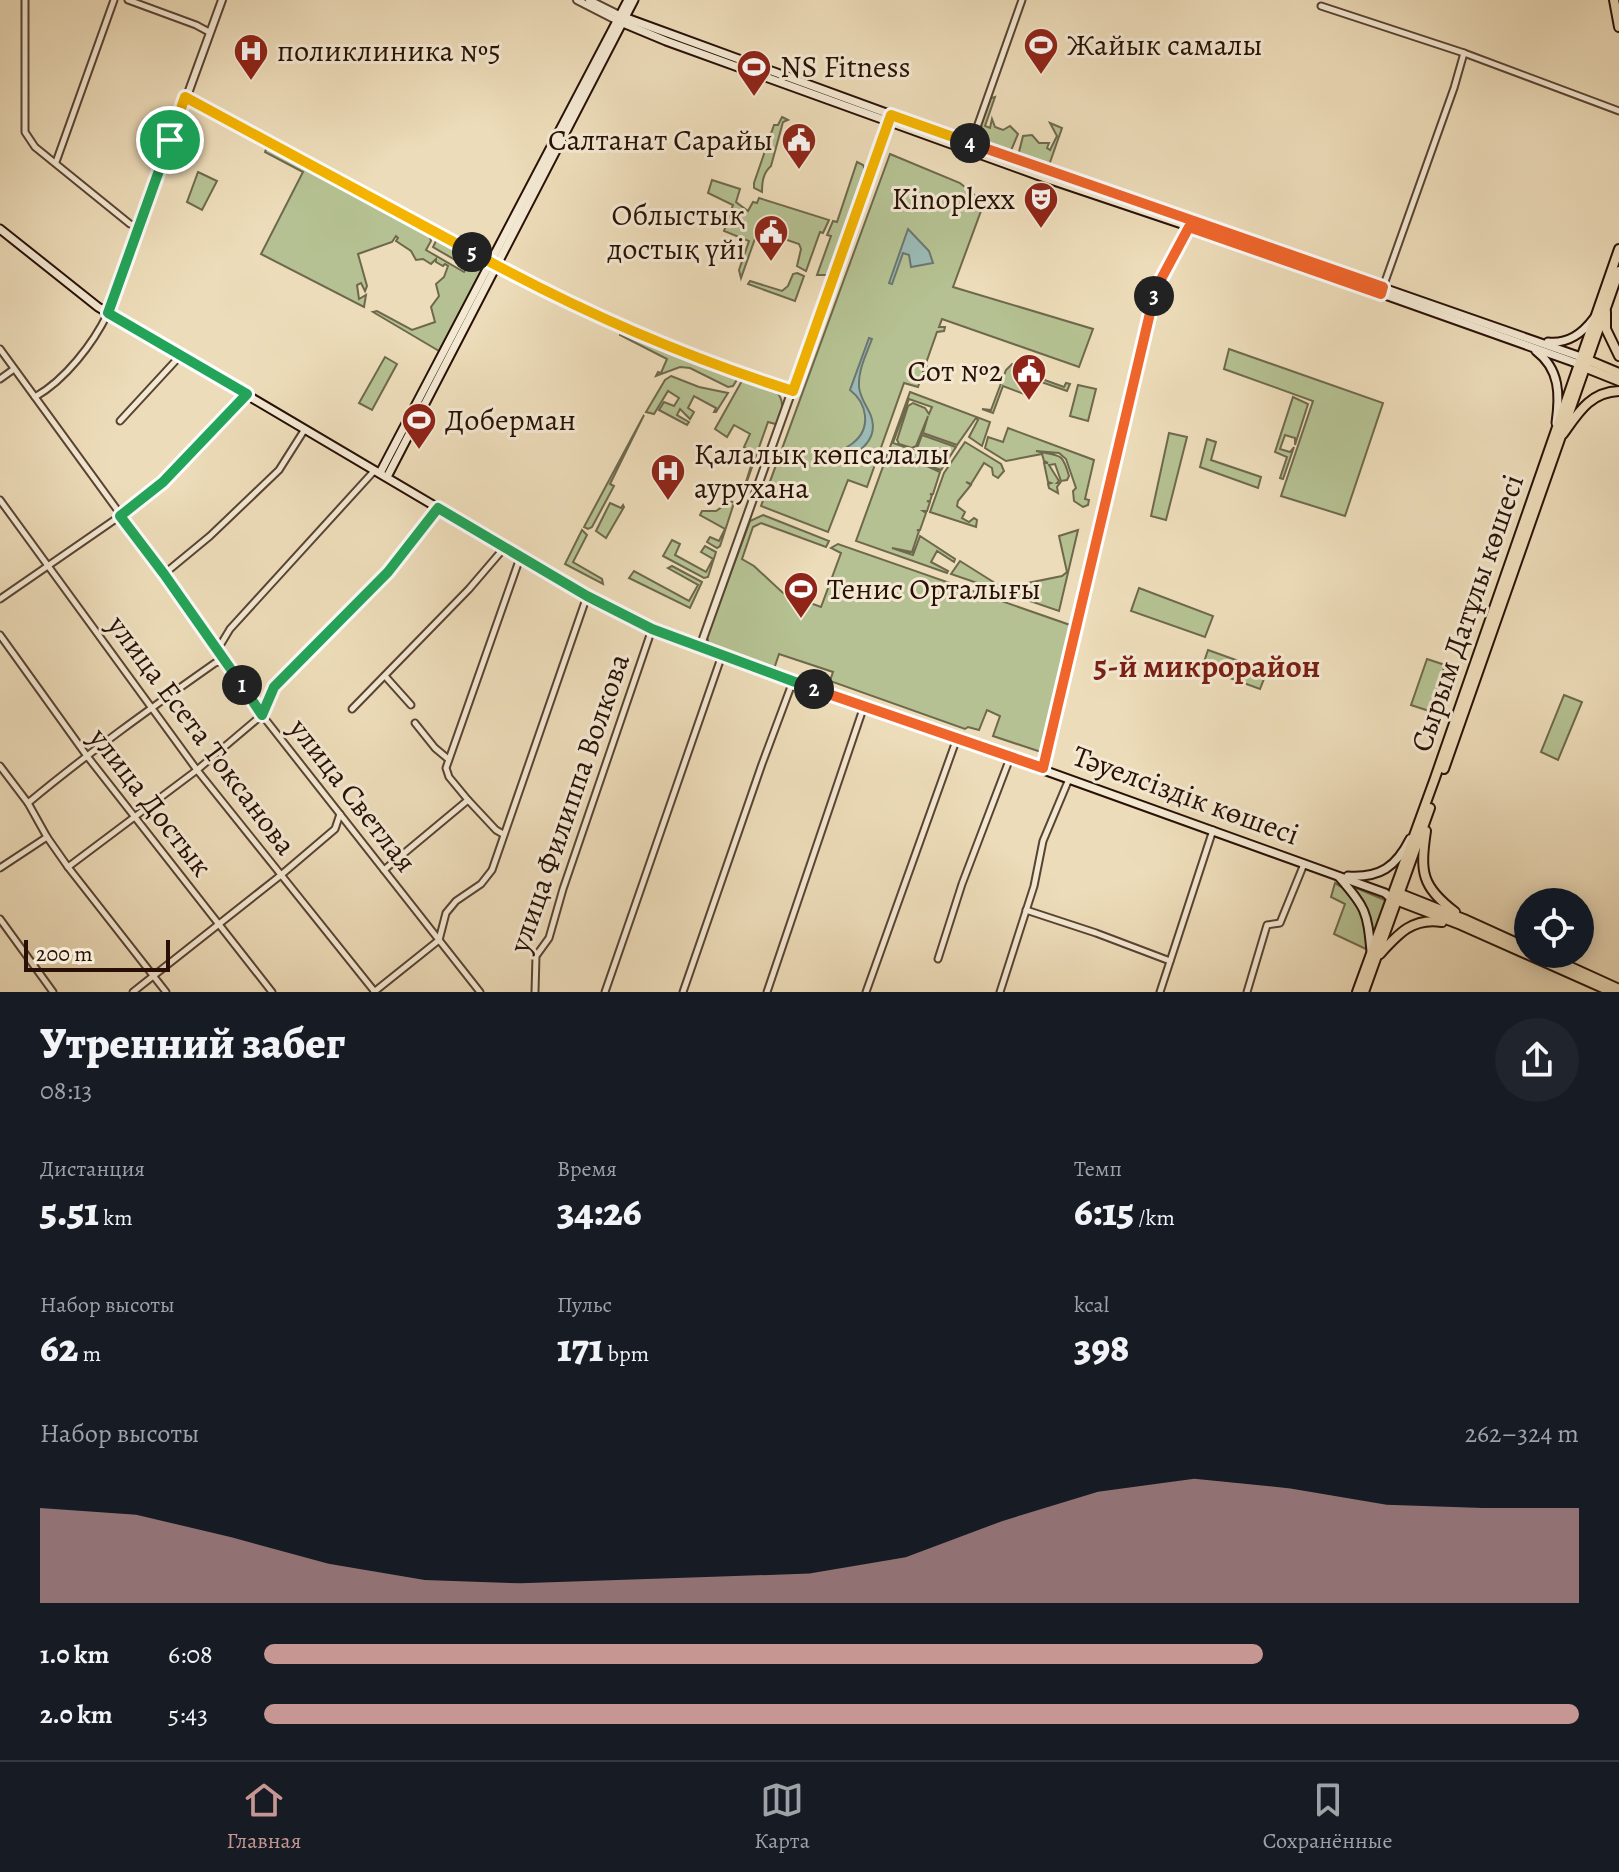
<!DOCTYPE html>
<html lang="ru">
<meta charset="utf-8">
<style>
body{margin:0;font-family:Alegreya,serif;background:#20242c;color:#f1f3f6;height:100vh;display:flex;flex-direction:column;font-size:30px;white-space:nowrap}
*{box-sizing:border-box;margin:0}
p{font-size:26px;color:#9ea1a6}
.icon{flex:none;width:44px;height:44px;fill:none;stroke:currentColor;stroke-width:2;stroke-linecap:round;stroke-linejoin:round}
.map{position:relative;height:992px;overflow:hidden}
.drawer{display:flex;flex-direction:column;background:#171b24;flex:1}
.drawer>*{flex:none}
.buttons{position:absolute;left:1514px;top:888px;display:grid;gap:16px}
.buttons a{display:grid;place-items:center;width:80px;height:80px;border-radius:50%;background:#171b24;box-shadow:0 4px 20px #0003;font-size:40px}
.scale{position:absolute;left:24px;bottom:20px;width:146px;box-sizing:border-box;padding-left:8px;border:4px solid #281006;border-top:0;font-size:22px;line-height:28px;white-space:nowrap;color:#281006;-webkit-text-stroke:6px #f3e8d2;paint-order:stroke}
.pin{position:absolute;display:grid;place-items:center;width:68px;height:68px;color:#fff;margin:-34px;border:4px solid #fff;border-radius:50%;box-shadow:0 2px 8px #0007}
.km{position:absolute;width:40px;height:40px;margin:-20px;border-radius:50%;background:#222;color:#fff;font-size:22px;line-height:40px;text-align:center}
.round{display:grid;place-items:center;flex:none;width:84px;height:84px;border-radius:42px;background:#20242c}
.summary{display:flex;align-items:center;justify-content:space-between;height:136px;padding:0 40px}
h1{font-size:44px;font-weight:800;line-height:60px}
.metrics{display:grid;grid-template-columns:repeat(3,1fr);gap:12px;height:136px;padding:8px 40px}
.metrics div{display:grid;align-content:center}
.metrics b{font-size:40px;font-weight:800}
.metrics small{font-size:22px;font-weight:400}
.metrics p{font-size:22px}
.chart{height:224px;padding:16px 40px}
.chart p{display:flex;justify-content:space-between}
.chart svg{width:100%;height:144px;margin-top:8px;fill:#c59692;opacity:.7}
ul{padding:0 40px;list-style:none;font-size:26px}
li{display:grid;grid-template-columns:128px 96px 1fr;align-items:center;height:60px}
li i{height:20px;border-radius:10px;background:#c59692}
.tabs{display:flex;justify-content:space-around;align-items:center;height:112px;border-top:2px solid #363941;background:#171b24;font-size:22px;color:#9ea1a6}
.tabs a{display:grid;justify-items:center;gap:4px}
.tabs .selected{color:#c59692}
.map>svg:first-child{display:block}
.green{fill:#b5c192;stroke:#6e684c;stroke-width:2}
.water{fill:#9abab5;stroke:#6c766f;stroke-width:2}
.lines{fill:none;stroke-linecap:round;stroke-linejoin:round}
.minor-casing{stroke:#594333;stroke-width:9}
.tertiary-casing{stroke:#594333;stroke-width:10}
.secondary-casing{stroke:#281006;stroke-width:11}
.primary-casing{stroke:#281006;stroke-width:12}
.trunk-casing{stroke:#281006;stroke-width:12}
.minor{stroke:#f3e8d2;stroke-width:5}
.tertiary{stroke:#f3e8d2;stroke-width:6}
.secondary{stroke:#f3e8d2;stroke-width:7}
.primary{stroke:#eddcb9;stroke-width:8}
.trunk{stroke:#eddcb9;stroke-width:8}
.split-1-casing{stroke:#fff;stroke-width:16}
.split-2-casing{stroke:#fff;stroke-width:16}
.split-3-casing{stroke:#fff;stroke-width:16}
.split-4-casing{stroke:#fff;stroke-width:16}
.split-5-casing{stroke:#fff;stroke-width:16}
.split-6-casing{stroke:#fff;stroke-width:16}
.split-1{stroke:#22a559;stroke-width:10}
.split-2{stroke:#22a559;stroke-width:10}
.split-3{stroke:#f0652b;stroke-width:10}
.split-4{stroke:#f0652b;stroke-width:10}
.split-5{stroke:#f5b400;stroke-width:10}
.split-6{stroke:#f5b400;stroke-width:10}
.labels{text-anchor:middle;stroke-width:6;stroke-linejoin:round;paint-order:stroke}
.poi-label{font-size:30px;fill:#281006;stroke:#f3e8d2;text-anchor:start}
.street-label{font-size:30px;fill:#281006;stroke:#f3e8d2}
.neighbourhood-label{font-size:32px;font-weight:bold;fill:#7a1f14;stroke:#f3e8d2}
</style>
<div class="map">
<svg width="1619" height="992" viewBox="0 0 1619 992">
<rect width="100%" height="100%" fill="#eddcb9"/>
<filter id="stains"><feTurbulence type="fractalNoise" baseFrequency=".0025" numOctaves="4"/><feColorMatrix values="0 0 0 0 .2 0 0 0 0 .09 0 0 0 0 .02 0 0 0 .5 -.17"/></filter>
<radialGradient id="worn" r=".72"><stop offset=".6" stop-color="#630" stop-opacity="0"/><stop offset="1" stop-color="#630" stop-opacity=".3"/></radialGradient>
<g class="green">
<path d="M 995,97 L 985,126 L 990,128 L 992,119 L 995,127 L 1003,130 L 1010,126 L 1018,134 L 1010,153 C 970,144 979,130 991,98 Z"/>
<path d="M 782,117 L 788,120 L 783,122 L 771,166 C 763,173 762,182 762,192 L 754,188 L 754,183 L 774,125 L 778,125 Z"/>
<path d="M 1050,123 L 1062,128 L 1048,168 L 1018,156 L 1023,136 L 1032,135 L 1039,143 L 1049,143 L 1047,148 L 1050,150 L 1057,136 Z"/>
<path d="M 267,147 L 429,234 L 431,241 L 426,250 L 464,272 L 467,267 L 433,247 L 437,239 L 483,265 L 484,270 L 442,350 L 439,351 L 373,312 L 377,311 L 412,330 L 435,322 L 431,307 L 439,296 L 436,284 L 444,277 L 448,266 L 445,264 L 443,266 L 436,262 L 436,259 L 431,264 L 423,259 L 416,260 L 411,251 L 396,241 L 398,238 L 396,236 L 392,242 L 358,254 L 367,286 L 365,291 L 361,283 L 357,285 L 359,299 L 366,295 L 364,307 L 261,254 L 303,172 L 265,152 Z"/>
<path d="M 890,154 L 960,183 L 977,197 L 985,200 L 953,287 L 1093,329 L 1079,367 L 942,319 L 939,327 L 945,327 L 944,331 L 937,332 L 925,366 L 931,368 L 930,371 L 923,372 L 918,387 L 904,383 L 867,487 L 848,480 L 828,532 L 761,506 Z"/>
<path d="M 857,162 L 863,165 L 865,170 L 828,275 L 817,275 L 831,236 L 827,235 L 833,221 L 837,222 Z"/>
<path d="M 198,172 L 217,181 L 202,210 L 187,202 Z"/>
<path d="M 712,180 L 740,189 L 736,202 L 748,211 L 753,202 L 757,203 L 759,198 L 829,220 L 823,233 L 820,232 L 806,271 L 797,266 L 801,249 L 799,244 L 761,231 L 757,233 L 741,278 L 739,270 L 749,241 L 724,231 L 733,205 L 708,193 Z"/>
<path d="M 797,273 L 804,276 L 795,301 L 748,284 L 750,281 L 782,291 L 788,286 L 793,274 Z"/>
<path d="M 621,332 L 663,351 L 738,378 L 733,386 L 728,387 L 690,368 L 680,367 L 656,376 L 658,372 L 661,373 L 667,359 L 620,335 Z"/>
<path d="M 1229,349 L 1383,403 L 1345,516 L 1281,496 L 1313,401 L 1224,369 Z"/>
<path d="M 385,357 L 397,364 L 372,410 L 359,403 Z"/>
<path d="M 1012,364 L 1026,368 L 1025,373 L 1064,387 L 1066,383 L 1070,384 L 1067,391 L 1030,378 L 1024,394 L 1003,386 L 993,413 L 982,409 L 991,410 L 1006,370 Z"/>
<path d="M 671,376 L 699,387 L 728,393 L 716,412 L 714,412 L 716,408 L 694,396 L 688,408 L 694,412 L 690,419 L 680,409 L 677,415 L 689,422 L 687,425 L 659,410 L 664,402 L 674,406 L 679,398 L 668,391 L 654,414 L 646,412 L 665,380 Z"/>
<path d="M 743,379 C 772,389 790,388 779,425 L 768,422 L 740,501 L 755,453 L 744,447 L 750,434 L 734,425 L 727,437 L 715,429 Z"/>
<path d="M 1078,385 L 1096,389 L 1088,421 L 1070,416 Z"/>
<path d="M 910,392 L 990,422 L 982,446 L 969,437 L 978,420 L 976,418 L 957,445 L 923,433 L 928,416 L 916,446 L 912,448 L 899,444 L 897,440 L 908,406 L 913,403 L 925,408 L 929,414 L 932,407 L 909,399 L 893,443 L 916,451 L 922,435 L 956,447 L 941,470 L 935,468 L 938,459 L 934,467 L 922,463 L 923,454 L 920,463 L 940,472 L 933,494 L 930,494 L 932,495 L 930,501 L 927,501 L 930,502 L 927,511 L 923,511 L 926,513 L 920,530 L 917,530 L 919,531 L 912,552 L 892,548 L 913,555 L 920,536 L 955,559 L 954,562 L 937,551 L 931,562 L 948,571 L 947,573 L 856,541 Z"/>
<path d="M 1293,397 L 1308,404 L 1295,445 L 1295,438 L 1285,435 L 1280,449 L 1290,452 L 1294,447 L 1283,479 L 1280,478 L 1287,457 L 1275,452 Z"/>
<path d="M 644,415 L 610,484 L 614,486 L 592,527 L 588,529 L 584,527 Z"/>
<path d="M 1008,428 L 1094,460 L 1085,499 L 1089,500 L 1088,505 L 1083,507 L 1074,501 L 1073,491 L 1076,488 L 1066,459 L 1059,453 L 1036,451 C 1060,457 1062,451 1069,476 L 1067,480 L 1061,481 L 1055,464 L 1049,465 L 1059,481 L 1057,483 L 1060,483 L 1057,487 L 1058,493 L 1049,488 L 1048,484 L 1051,483 L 1048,482 L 1044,463 L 1048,463 L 1044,461 L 1042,454 L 1006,461 L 985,448 L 988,437 L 1003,442 Z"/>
<path d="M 1169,433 L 1187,437 L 1166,520 L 1151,516 Z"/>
<path d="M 1207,439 L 1216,442 L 1211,460 L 1261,477 L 1258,488 L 1200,467 Z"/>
<path d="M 965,442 L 1001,464 L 1004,471 L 998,478 L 993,475 L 992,468 L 984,463 L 971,484 L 966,482 L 971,485 L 958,501 L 957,506 L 965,512 L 962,518 L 969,522 L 974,518 L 977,520 L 976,527 L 930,512 L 944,473 Z"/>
<path d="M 731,501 L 734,503 L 720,546 L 717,548 L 707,542 L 710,537 L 719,541 L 725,529 L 700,515 L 702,511 L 716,511 Z"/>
<path d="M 610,503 L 621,508 L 623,505 L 624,507 L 606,538 L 596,531 Z"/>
<path d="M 763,515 L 829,541 L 826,547 L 761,523 L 753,527 L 742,559 L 754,566 L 783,593 L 821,607 L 841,553 L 831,548 L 838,544 L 1073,626 L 1041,752 L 993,736 L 1000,716 L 987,710 L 979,730 L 968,727 L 965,729 L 830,681 L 833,672 L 779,654 L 774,669 L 709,645 L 707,637 L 750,521 Z"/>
<path d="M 582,530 L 587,535 L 573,562 L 602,579 L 603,584 L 565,564 Z"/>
<path d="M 1078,530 L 1059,611 L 951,574 L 960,561 L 1003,588 L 1062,576 L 1067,572 L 1059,536 Z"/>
<path d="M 672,540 L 680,544 L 675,555 L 706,572 L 713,559 L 701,552 L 705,546 L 716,552 L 708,577 L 704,578 L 663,556 Z"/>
<path d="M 672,566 L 702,582 L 690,608 L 629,578 L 634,571 L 689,601 L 698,585 L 668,568 Z"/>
<path d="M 1139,588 L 1213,616 L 1205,637 L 1131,611 Z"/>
<path d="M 1208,650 L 1267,671 L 1260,689 L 1202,668 Z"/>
<path d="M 1427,659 L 1445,665 L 1429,711 L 1411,705 Z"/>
<path d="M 1564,695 L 1582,702 L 1558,760 L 1541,752 Z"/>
<path d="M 1335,883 C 1358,895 1373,923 1366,949 L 1334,934 L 1345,904 L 1331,897 Z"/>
<path d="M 1347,884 L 1387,901 L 1372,944 C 1374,918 1364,903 1347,884 Z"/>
</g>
<g class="water">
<path d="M 908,229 L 929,251 L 933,263 L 911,267 L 909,255 L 903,253 L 892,284 L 889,283 Z"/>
<path d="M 869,338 L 872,339 C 866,355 858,370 859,387 C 860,398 867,406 871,416 C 880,442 853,460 832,459 C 838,452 846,448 853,443 C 872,428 867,403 850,390 Z"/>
</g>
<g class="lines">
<g class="minor-casing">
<g id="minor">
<path d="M 25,0 L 25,132 L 35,147 L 130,224 L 138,226"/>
<path d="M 128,0 L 196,25 L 209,32"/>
<path d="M 1321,6 L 1464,53 L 1619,111"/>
<path d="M 186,98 C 346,177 496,277 661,346 C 704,364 748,377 793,391"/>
<path d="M 971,144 L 1022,0"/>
<path d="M 56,162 L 114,0"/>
<path d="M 1382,290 L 1454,88 L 1464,53"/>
<path d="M 0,349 L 164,574 L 262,715 L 480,992"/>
<path d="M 0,379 L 14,369"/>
<path d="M 35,397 C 65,380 93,344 108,313"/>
<path d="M 120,421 L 180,356"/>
<path d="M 0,500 L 197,770 L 375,992"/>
<path d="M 164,574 L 210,536 L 279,470 L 305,429"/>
<path d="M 0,599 L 136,505 L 163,482 L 247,394"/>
<path d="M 0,635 L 87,756 L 272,992"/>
<path d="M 218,649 L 230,629 L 375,470"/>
<path d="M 385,676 L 411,705"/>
<path d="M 352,709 L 469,589 L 505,547"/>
<path d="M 415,723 L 435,748 L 447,758"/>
<path d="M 0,766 L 28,803 L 47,837 L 68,867 L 166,992"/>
<path d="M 1043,768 L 1148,315 L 1159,283 L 1178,251 L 1189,223"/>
<path d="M 468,800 L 496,830 L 503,834"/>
<path d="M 28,803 C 88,753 151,708 215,663 L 225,660"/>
<path d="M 68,867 L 197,770 L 262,715 L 274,687 L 388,572 L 438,508"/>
<path d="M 0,868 L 47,837"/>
<path d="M 384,870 L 468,800 L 449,777 L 446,768 L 521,555"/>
<path d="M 1026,910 L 1096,933 L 1170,961"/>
<path d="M 0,919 L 53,992"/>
<path d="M 938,959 L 962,884 L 1010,758"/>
<path d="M 133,992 L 281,875 L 335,829 L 340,814"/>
<path d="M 374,992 L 439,940 L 446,913 L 456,901 L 481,884 L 492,870 L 587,596"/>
<path d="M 535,992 L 536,956 L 549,938 L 563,889 L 652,629"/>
<path d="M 605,992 L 722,655"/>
<path d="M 683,992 L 762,764 L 793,681"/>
<path d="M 767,992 L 864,706"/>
<path d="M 866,992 L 957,738"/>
<path d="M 1000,992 L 1034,886 L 1043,841 L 1069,779"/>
<path d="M 1160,992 L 1213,830"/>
<path d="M 1247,992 L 1267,925 L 1280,923 L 1304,864"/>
</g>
</g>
<g class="tertiary-casing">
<g id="tertiary">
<path d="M 577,0 L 618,21"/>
<path d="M 589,0 L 621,16"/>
<path d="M 108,313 L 222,0"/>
<path d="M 700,647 L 889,120"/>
</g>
</g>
<g class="secondary-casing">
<g id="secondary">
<path d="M 621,16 L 971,144 L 1581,357"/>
<path d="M 618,21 L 666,41 L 1045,178 L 1250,247 L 1579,364"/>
<path d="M 0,229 L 98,307 L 587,596 L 652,629 L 1385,893 L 1392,899"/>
<path d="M 1548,342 C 1568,344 1582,334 1594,318"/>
<path d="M 1536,351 C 1560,369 1560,395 1556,423"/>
<path d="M 380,473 L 628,0"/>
<path d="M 387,477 L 634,0"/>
<path d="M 1348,876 C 1380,878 1396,867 1410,839"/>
<path d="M 1339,877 C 1366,908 1367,911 1371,951"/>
</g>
</g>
<g class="primary-casing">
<g id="primary">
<path d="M 1614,0 L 1619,27"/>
<path d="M 1606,312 L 1606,329 L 1619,356"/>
<path d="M 1583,358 L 1619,373"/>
<path d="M 1579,365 L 1619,381"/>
<path d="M 1563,434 C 1578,413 1590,392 1619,391"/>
</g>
</g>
<g class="trunk-casing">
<g id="trunk">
<path d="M 1444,769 L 1619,271"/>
<path d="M 1426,831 C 1420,872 1421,886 1455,912"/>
<path d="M 1396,892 L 1464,919 L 1528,948"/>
<path d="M 1393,899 L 1461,925 L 1612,992"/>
<path d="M 1380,954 C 1398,934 1413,917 1442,922"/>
<path d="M 1542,954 L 1619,989"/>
<path d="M 1357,992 L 1435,778 L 1619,249"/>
<path d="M 1364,992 L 1430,808"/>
</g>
</g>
<use href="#minor" class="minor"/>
<use href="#tertiary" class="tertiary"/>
<use href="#secondary" class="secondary"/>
<use href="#primary" class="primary"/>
<use href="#trunk" class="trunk"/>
</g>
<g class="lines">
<g class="split-1-casing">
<path id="split-1" d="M 170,140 L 108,313 L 247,394 L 163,482 L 120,516 L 164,574 L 242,685"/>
</g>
<g class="split-2-casing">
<path id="split-2" d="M 242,685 L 262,715 L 274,687 L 388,572 L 438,508 L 587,596 L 652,629 L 814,689"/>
</g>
<g class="split-3-casing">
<path id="split-3" d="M 814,689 L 1043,768 L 1154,296"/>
</g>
<g class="split-4-casing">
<path id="split-4" d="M 970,143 L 1383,287 L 1381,294 L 1189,227 L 1159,283 L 1154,296"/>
</g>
<g class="split-5-casing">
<path id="split-5" d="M 472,252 C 577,310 679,355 793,391 L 891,115 L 970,143"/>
</g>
<g class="split-6-casing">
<path id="split-6" d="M 170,140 L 185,97 L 472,252"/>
</g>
<use href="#split-1" class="split-1"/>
<use href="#split-2" class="split-2"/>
<use href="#split-3" class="split-3"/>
<use href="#split-4" class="split-4"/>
<use href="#split-5" class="split-5"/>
<use href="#split-6" class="split-6"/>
</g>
<defs>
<g id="stadium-pin" transform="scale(1.8)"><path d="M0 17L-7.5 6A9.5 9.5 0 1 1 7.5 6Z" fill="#8f2418" stroke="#f3e8d2"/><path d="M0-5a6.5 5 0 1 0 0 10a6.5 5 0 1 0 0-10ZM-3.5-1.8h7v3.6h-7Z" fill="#fff"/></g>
<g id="hospital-pin" transform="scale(1.8)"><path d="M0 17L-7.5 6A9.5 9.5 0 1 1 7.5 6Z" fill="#8f2418" stroke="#f3e8d2"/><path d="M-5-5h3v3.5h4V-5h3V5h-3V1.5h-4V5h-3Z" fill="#fff"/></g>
<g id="civic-pin" transform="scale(1.8)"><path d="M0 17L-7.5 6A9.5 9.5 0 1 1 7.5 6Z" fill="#8f2418" stroke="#f3e8d2"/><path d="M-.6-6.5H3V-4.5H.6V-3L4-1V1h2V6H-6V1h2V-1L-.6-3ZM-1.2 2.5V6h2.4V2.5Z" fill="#fff"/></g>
<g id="theatre-pin" transform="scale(1.8)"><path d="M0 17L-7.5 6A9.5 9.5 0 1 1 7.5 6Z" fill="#8f2418" stroke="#f3e8d2"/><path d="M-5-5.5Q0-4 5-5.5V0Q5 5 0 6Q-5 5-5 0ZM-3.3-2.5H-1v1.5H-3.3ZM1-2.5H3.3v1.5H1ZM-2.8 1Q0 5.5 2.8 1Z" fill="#fff"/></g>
</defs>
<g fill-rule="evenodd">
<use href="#stadium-pin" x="1041" y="45"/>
<use href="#hospital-pin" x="251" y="51"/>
<use href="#stadium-pin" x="754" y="67"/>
<use href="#civic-pin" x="799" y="140"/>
<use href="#theatre-pin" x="1041" y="199"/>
<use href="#civic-pin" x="771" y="232"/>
<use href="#civic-pin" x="1029" y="371"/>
<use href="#stadium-pin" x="419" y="420"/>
<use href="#hospital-pin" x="668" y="471"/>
<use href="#stadium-pin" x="801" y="589"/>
</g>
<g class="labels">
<g class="poi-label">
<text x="1067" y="55">Жайык самалы</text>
<text x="277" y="61">поликлиника №5</text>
<text x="780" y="77">NS Fitness</text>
<text x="773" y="150" text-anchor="end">Салтанат Сарайы</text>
<text x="1015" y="209" text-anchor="end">Kinoplexx</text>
<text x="745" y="225" text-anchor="end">Облыстық<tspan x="745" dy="34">достық үйі</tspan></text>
<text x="1003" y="381" text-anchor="end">Сот №2</text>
<text x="445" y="430">Доберман</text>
<text x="694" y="464">Қалалық көпсалалы<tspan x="694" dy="34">аурухана</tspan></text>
<text x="827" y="599">Тенис Орталығы</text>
</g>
<g class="street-label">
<text transform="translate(1467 613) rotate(-71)" y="10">Сырым Датұлы көшесі</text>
<text transform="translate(202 735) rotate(53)" y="10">улица Есета Токсанова</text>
<text transform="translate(353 795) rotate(52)" y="10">улица Светлая</text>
<text transform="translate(1186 795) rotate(20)" y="10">Тәуелсіздік көшесі</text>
<text transform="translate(151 802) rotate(52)" y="10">улица Достык</text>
<text transform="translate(569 803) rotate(-71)" y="10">улица Филиппа Волкова</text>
</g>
<g class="neighbourhood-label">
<text x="1207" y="677">5-й микрорайон</text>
</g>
</g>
<rect width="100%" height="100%" filter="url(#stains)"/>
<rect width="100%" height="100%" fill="url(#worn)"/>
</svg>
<div class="buttons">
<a><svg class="icon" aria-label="locate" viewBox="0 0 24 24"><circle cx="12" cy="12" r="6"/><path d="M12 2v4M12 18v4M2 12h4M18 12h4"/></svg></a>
</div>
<div class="scale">200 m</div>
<div class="pin" style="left:170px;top:140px;background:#1e9e55"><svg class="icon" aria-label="arrive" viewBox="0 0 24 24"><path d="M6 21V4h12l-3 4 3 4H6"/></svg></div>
<b class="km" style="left:242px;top:685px">1</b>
<b class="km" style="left:814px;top:689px">2</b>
<b class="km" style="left:1154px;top:296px">3</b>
<b class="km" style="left:970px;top:143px">4</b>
<b class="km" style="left:472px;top:252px">5</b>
</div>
<section class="drawer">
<div class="summary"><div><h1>Утренний забег</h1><p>08:13</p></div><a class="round"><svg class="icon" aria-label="share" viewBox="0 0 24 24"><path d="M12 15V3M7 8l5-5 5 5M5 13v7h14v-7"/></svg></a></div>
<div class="metrics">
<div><p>Дистанция</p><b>5.51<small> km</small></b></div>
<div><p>Время</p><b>34:26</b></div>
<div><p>Темп</p><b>6:15<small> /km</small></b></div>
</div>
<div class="metrics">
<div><p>Набор высоты</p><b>62<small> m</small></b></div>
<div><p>Пульс</p><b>171<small> bpm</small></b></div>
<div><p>kcal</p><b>398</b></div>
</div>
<div class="chart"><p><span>Набор высоты</span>262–324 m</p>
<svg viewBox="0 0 160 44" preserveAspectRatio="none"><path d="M0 44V15L10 17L20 24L30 32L40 37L50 38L60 37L70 36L80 35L90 30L100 19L110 10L120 6L130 9L140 14L150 15L160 15V44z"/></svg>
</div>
<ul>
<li><b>1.0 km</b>6:08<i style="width:76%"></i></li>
<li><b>2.0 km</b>5:43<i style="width:100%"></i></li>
</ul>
</section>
<nav class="tabs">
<a class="selected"><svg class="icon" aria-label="home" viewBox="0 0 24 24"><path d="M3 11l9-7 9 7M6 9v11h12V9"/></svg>Главная</a>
<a><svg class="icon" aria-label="map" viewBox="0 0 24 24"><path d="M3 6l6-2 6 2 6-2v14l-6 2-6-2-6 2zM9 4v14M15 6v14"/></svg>Карта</a>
<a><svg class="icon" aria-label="saved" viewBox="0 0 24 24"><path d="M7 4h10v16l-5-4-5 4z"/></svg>Сохранённые</a>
</nav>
